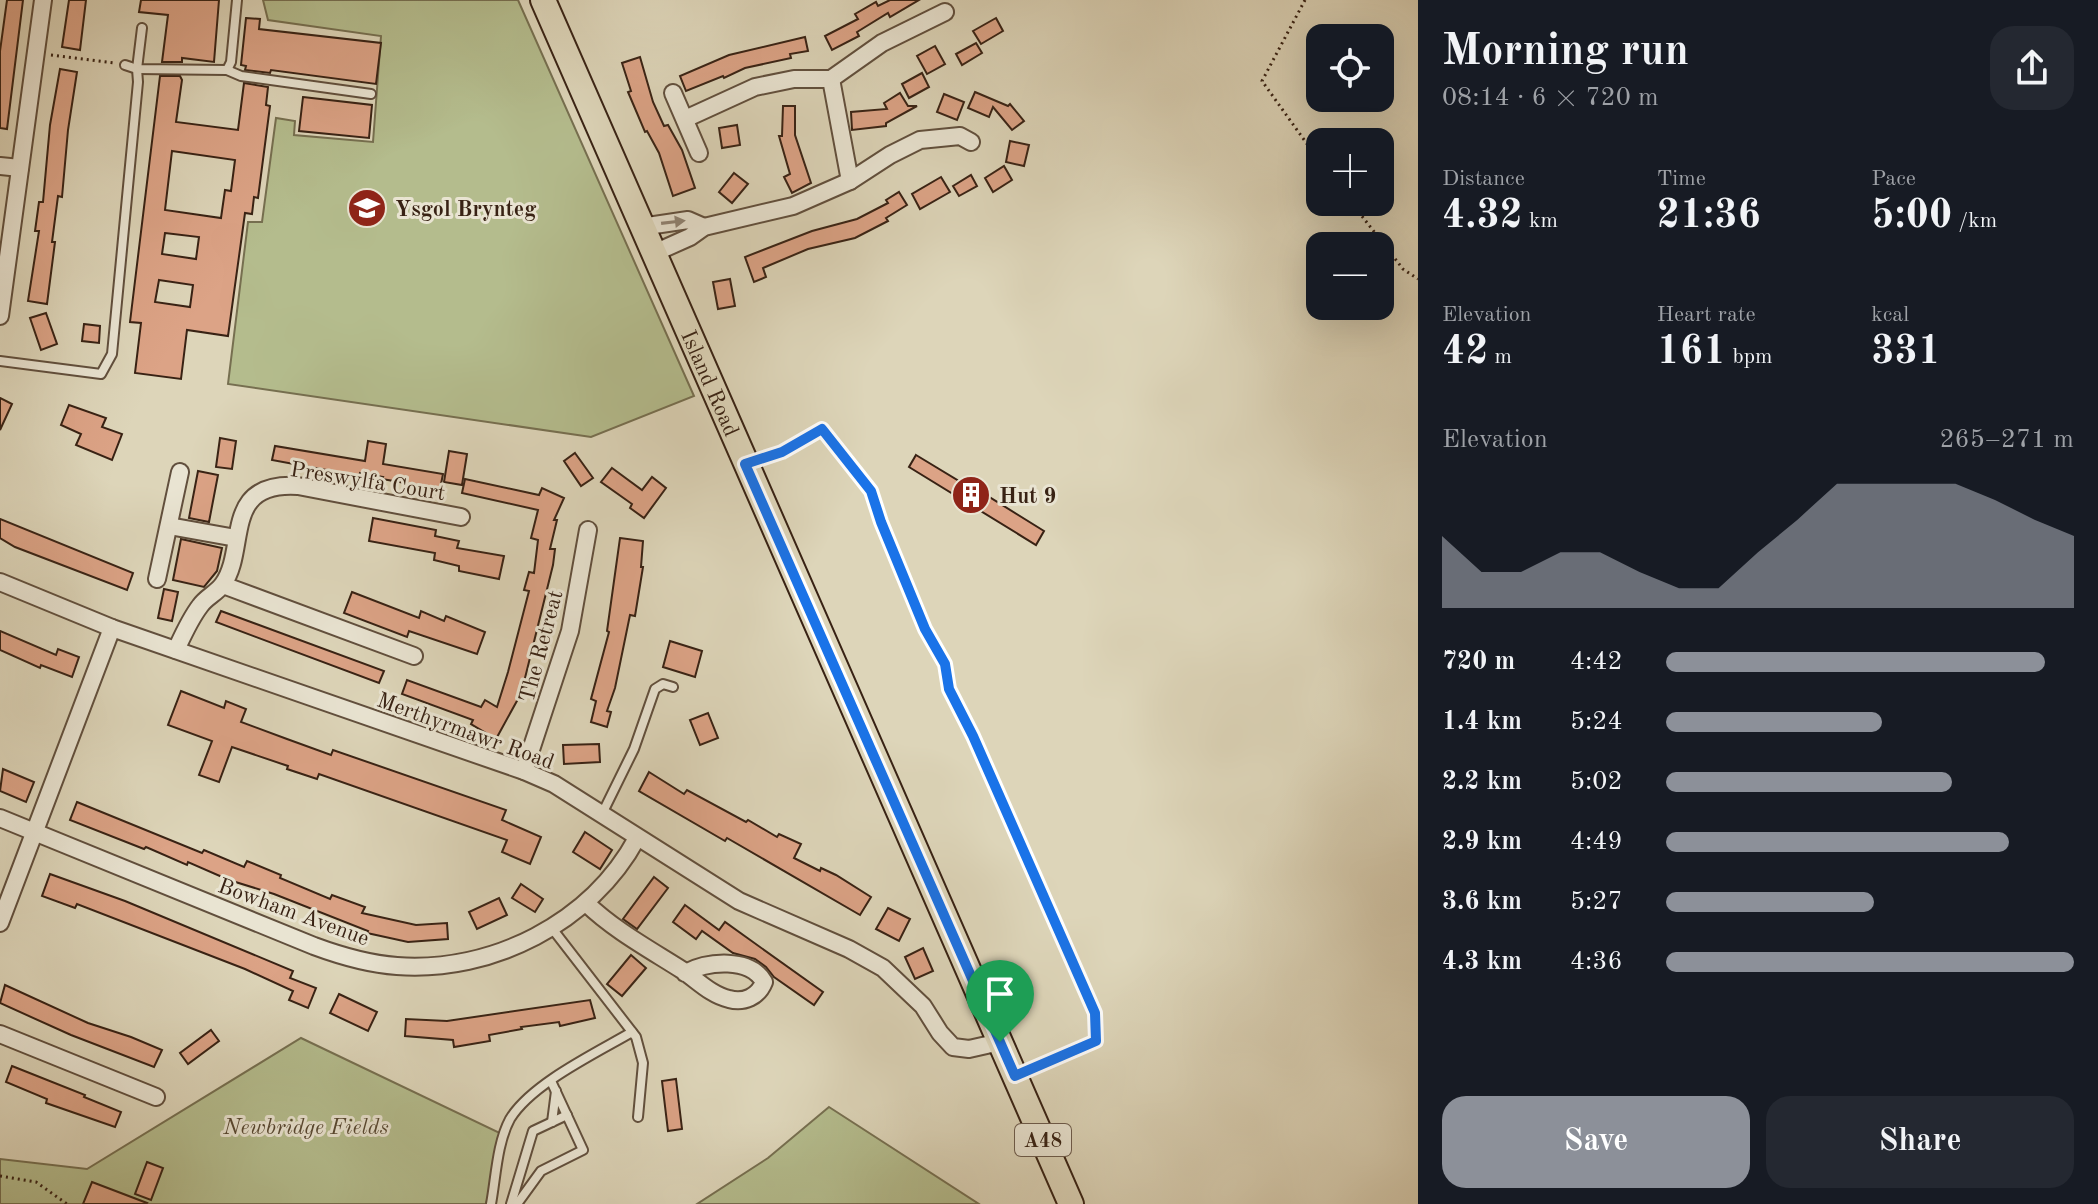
<!DOCTYPE html>
<meta charset="utf-8">
<style>
body{margin:0;font-family:"Old Standard TT",serif;background:#242831;color:#f1f3f6;height:100vh;display:flex;flex-direction:column;font-size:30px;white-space:nowrap}
*{box-sizing:border-box;margin:0}
p{font-size:26px;color:#9ea1a6}
.icon{flex:none;width:44px;height:44px;fill:none;stroke:currentColor;stroke-width:2;stroke-linecap:round;stroke-linejoin:round}
.map{position:relative;flex:1;overflow:hidden}
.panel{display:flex;flex-direction:column;background:#171b24;width:680px}
.panel>*{flex:none}
.controls{position:absolute;left:1306px;top:24px;display:grid;gap:16px}
.controls a{display:grid;place-items:center;width:88px;height:88px;border-radius:16px;background:#171b24;box-shadow:0 8px 32px #0002;font-size:40px}
.pin{position:absolute;display:grid;place-items:center;width:68px;height:68px;color:#fff;margin:-82px -34px;border-radius:50% 50% 50% 0;rotate:-45deg;box-shadow:0 0 8px #0007}
.pin .icon{rotate:45deg}
.round{display:grid;place-items:center;flex:none;width:84px;height:84px;border-radius:24px;background:#242831}
.summary{display:flex;align-items:center;justify-content:space-between;height:136px;padding:0 24px}
h1{font-size:44px;font-weight:800;line-height:60px}
.figures{display:grid;grid-template-columns:repeat(3,1fr);gap:12px;height:136px;padding:8px 24px}
.figures div{display:grid;align-content:center}
.figures b{font-size:40px;font-weight:800}
.figures small{font-size:22px;font-weight:400}
.figures p{font-size:22px}
.chart{height:224px;padding:16px 24px}
.chart p{display:flex;justify-content:space-between}
.chart svg{width:100%;height:144px;margin-top:8px;fill:#8c9099;opacity:.7}
.cta{display:flex;gap:16px;margin-top:auto;padding:16px 24px}
.cta a{flex:1;height:92px;border-radius:24px;background:#8c9099;color:#fff;font-size:32px;font-weight:800;line-height:92px;text-align:center}
.cta a+a{background:#242831;color:#f1f3f6}
ul{padding:0 24px;list-style:none;font-size:26px}
li{display:grid;grid-template-columns:128px 96px 1fr;align-items:center;height:60px}
li i{height:20px;border-radius:10px;background:#8c9099}
main{display:flex;flex:1;min-height:0}
.map>svg:first-child{display:block}
.green{fill:#b4bc8d;stroke:#766f50;stroke-width:2}
.building{fill:#dca386;stroke:#382214;stroke-width:2;fill-rule:evenodd}
.lines{fill:none;stroke-linecap:round;stroke-linejoin:round}
.service-casing{stroke:#614f3d;stroke-width:12}
.minor-casing{stroke:#614f3d;stroke-width:20}
.primary-casing{stroke:#382214;stroke-width:28}
.path{stroke:#382214;stroke-width:3;stroke-dasharray:2 4;stroke-linecap:butt}
.service{stroke:#e9e4d2;stroke-width:8}
.minor{stroke:#e9e4d2;stroke-width:16}
.primary{stroke:#ddd5b9;stroke-width:24}
.oneway{fill:#908373}
.route-casing{stroke:#fff;stroke-width:16}
.route{stroke:#1a73e8;stroke-width:10}
.labels{text-anchor:middle;stroke-width:6;stroke-linejoin:round;paint-order:stroke}
.shield{fill:#e9e4d2;stroke:#6d5c4d;stroke-width:2}
.shield-label{font-size:20px;font-weight:bold;fill:#382214}
.poi-label{font-size:22px;font-weight:bold;fill:#382214;stroke:#e9e4d2;text-anchor:start}
.street-label{font-size:22px;fill:#382214;stroke:#e9e4d2}
.park-label{font-size:22px;font-style:italic;fill:#574832;stroke:#e9e4d2}
</style>
<main>
<div class="map">
<svg width="1418" height="1204" viewBox="0 0 1418 1204">
<rect width="100%" height="100%" fill="#ddd5b9"/>
<filter id="stains"><feTurbulence type="fractalNoise" baseFrequency=".0025" numOctaves="4"/><feColorMatrix values="0 0 0 0 .2 0 0 0 0 .09 0 0 0 0 .02 0 0 0 .5 -.17"/></filter>
<radialGradient id="worn" r=".72"><stop offset=".6" stop-color="#630" stop-opacity="0"/><stop offset="1" stop-color="#630" stop-opacity=".3"/></radialGradient>
<g class="green">
<path d="M 263,0 L 518,0 L 694,396 L 591,437 L 228,384 L 248,222 L 262,222 L 276,118 L 295,121 L 294,135 L 373,142 L 381,36 L 268,20 Z"/>
<path d="M 301,1038 L 504,1135 L 486,1204 L 0,1204 L 0,1159 L 87,1169 Z"/>
<path d="M 829,1107 L 979,1204 L 697,1204 L 768,1158 Z"/>
</g>
<g class="building">
<path d="M 7,0 L 23,0 L 7,129 L 0,128 L 0,51 Z"/>
<path d="M 69,0 L 86,0 L 80,50 L 62,47 Z"/>
<path d="M 141,0 L 219,0 L 214,62 L 182,58 L 182,62 L 162,62 L 168,15 L 139,12 Z"/>
<path d="M 890,0 L 919,0 L 890,17 L 888,13 L 857,32 L 859,36 L 832,50 L 825,36 L 858,19 L 855,14 L 876,2 L 878,6 Z"/>
<path d="M 246,18 L 260,19 L 259,29 L 381,43 L 376,84 L 271,70 L 270,73 L 245,70 L 246,66 L 241,65 Z"/>
<path d="M 996,18 L 1003,31 L 981,44 L 973,31 Z"/>
<path d="M 805,37 L 808,51 L 790,54 L 791,58 L 745,68 L 724,78 L 723,76 L 686,91 L 680,76 L 729,55 Z"/>
<path d="M 976,43 L 982,53 L 962,65 L 956,54 Z"/>
<path d="M 935,46 L 945,64 L 927,74 L 917,56 Z"/>
<path d="M 640,57 L 653,102 L 664,126 L 668,125 L 682,150 L 695,188 L 673,196 L 659,153 L 647,131 L 645,132 L 628,92 L 631,91 L 622,63 Z"/>
<path d="M 60,69 L 77,72 L 68,130 L 62,197 L 58,196 L 52,242 L 55,242 L 47,304 L 28,301 L 39,231 L 35,231 L 39,202 L 43,202 L 50,125 Z"/>
<path d="M 922,73 L 929,87 L 909,98 L 902,84 Z"/>
<path d="M 160,76 L 180,76 L 182,80 L 176,122 L 238,130 L 244,83 L 268,87 L 266,105 L 270,106 L 258,198 L 254,197 L 252,214 L 245,213 L 228,336 L 187,330 L 181,379 L 135,373 L 141,323 L 130,322 ZM 172,151 L 235,160 L 231,191 L 225,190 L 221,218 L 165,210 ZM 165,233 L 199,237 L 196,259 L 162,254 ZM 159,280 L 193,285 L 190,307 L 155,302 Z"/>
<path d="M 975,92 L 1008,106 L 1010,104 L 1024,121 L 1012,130 L 993,107 L 989,117 L 968,108 Z"/>
<path d="M 900,93 L 908,106 L 917,106 L 886,123 L 886,126 L 852,130 L 851,112 L 887,109 L 884,103 Z"/>
<path d="M 944,94 L 964,102 L 957,120 L 937,112 Z"/>
<path d="M 303,97 L 372,105 L 369,138 L 299,131 Z"/>
<path d="M 783,106 L 795,106 L 795,135 L 811,183 L 792,193 L 784,177 L 790,174 L 779,136 L 782,136 Z"/>
<path d="M 737,125 L 740,145 L 722,148 L 719,128 Z"/>
<path d="M 1010,141 L 1029,145 L 1024,166 L 1006,162 Z"/>
<path d="M 1004,166 L 1012,180 L 993,192 L 985,178 Z"/>
<path d="M 734,173 L 748,184 L 732,203 L 719,192 Z"/>
<path d="M 971,175 L 977,186 L 959,196 L 953,186 Z"/>
<path d="M 941,177 L 950,192 L 920,209 L 912,194 Z"/>
<path d="M 899,192 L 907,205 L 886,218 L 888,221 L 855,238 L 808,249 L 763,268 L 766,277 L 754,282 L 745,257 L 812,231 L 857,219 L 888,203 L 886,200 Z"/>
<path d="M 730,279 L 735,306 L 718,309 L 713,282 Z"/>
<path d="M 46,313 L 57,344 L 41,350 L 30,318 Z"/>
<path d="M 84,324 L 100,326 L 99,343 L 82,341 Z"/>
<path d="M 0,398 L 12,404 L 0,430 Z"/>
<path d="M 69,405 L 106,418 L 102,427 L 122,434 L 112,460 L 76,445 L 81,434 L 61,425 Z"/>
<path d="M 220,438 L 236,441 L 232,469 L 216,467 Z"/>
<path d="M 368,441 L 386,444 L 383,464 L 443,474 L 440,489 L 382,479 L 383,477 L 360,473 L 359,476 L 272,460 L 275,446 L 365,461 Z"/>
<path d="M 449,451 L 467,454 L 462,485 L 444,482 Z"/>
<path d="M 575,453 L 593,478 L 581,486 L 564,461 Z"/>
<path d="M 916,455 L 969,487 L 970,485 L 1044,531 L 1036,545 L 909,467 Z"/>
<path d="M 612,468 L 642,490 L 652,477 L 666,488 L 644,518 L 630,508 L 632,504 L 601,482 Z"/>
<path d="M 198,471 L 218,475 L 209,522 L 189,518 Z"/>
<path d="M 465,479 L 539,495 L 542,488 L 564,498 L 554,520 L 557,520 L 550,549 L 555,549 L 553,565 L 523,686 L 518,699 L 496,739 L 471,724 L 473,720 L 402,694 L 407,680 L 481,707 L 485,700 L 497,707 L 508,672 L 529,591 L 524,590 L 529,572 L 534,573 L 538,540 L 531,538 L 538,510 L 462,493 Z"/>
<path d="M 373,518 L 436,530 L 435,536 L 459,541 L 457,548 L 504,556 L 499,579 L 459,571 L 459,566 L 434,560 L 435,553 L 369,541 Z"/>
<path d="M 0,519 L 133,573 L 127,590 L 15,547 L 0,538 Z"/>
<path d="M 620,538 L 643,541 L 641,567 L 643,567 L 635,616 L 630,615 L 615,688 L 607,711 L 611,712 L 607,727 L 591,722 L 596,701 L 591,699 L 609,632 L 607,631 Z"/>
<path d="M 181,539 L 222,548 L 217,571 L 204,587 L 173,580 Z"/>
<path d="M 164,589 L 178,592 L 172,621 L 158,618 Z"/>
<path d="M 352,592 L 419,618 L 421,611 L 444,621 L 446,616 L 485,632 L 477,654 L 409,631 L 407,637 L 344,613 Z"/>
<path d="M 221,611 L 384,671 L 379,683 L 216,622 Z"/>
<path d="M 0,631 L 56,655 L 58,649 L 79,657 L 72,677 L 41,665 L 40,668 L 0,650 Z"/>
<path d="M 670,641 L 702,651 L 695,677 L 663,667 Z"/>
<path d="M 181,691 L 224,708 L 226,701 L 246,709 L 241,722 L 287,739 L 331,755 L 333,750 L 506,810 L 502,820 L 541,837 L 530,864 L 502,852 L 507,840 L 319,774 L 317,779 L 287,769 L 288,766 L 232,747 L 219,782 L 199,775 L 212,741 L 168,725 Z"/>
<path d="M 708,713 L 718,738 L 700,745 L 690,720 Z"/>
<path d="M 599,744 L 600,762 L 564,764 L 563,745 Z"/>
<path d="M 3,769 L 34,782 L 26,802 L 0,791 Z"/>
<path d="M 649,772 L 684,794 L 687,790 L 746,822 L 748,820 L 777,837 L 779,834 L 801,844 L 794,858 L 820,871 L 821,868 L 836,875 L 871,897 L 860,915 L 727,838 L 725,841 L 639,791 Z"/>
<path d="M 77,802 L 202,853 L 204,850 L 244,867 L 247,861 L 281,875 L 280,878 L 330,899 L 332,895 L 365,907 L 362,913 L 416,925 L 447,923 L 448,939 L 408,942 L 367,933 L 368,931 L 274,894 L 229,880 L 188,862 L 187,865 L 146,847 L 144,849 L 70,820 Z"/>
<path d="M 585,832 L 612,850 L 600,869 L 573,852 Z"/>
<path d="M 50,874 L 125,901 L 293,971 L 290,978 L 316,988 L 308,1008 L 289,1000 L 293,991 L 245,969 L 77,904 L 75,908 L 42,896 Z"/>
<path d="M 654,877 L 668,888 L 637,929 L 623,919 Z"/>
<path d="M 521,884 L 543,899 L 535,912 L 512,898 Z"/>
<path d="M 499,898 L 507,915 L 477,929 L 469,912 Z"/>
<path d="M 685,905 L 719,930 L 725,922 L 823,992 L 814,1005 L 774,977 L 766,967 L 755,959 L 733,953 L 702,931 L 696,939 L 673,922 Z"/>
<path d="M 888,908 L 910,919 L 899,941 L 876,929 Z"/>
<path d="M 923,948 L 933,971 L 915,979 L 905,957 Z"/>
<path d="M 631,955 L 646,968 L 622,996 L 607,984 Z"/>
<path d="M 5,985 L 88,1023 L 131,1037 L 162,1050 L 154,1067 L 71,1035 L 0,1003 Z"/>
<path d="M 339,994 L 377,1012 L 368,1031 L 330,1013 Z"/>
<path d="M 590,1000 L 595,1018 L 560,1026 L 559,1022 L 521,1027 L 522,1029 L 489,1035 L 490,1041 L 454,1047 L 453,1040 L 405,1036 L 406,1019 L 447,1021 Z"/>
<path d="M 211,1030 L 219,1041 L 188,1064 L 180,1053 Z"/>
<path d="M 12,1066 L 85,1095 L 84,1097 L 121,1112 L 115,1127 L 46,1103 L 47,1099 L 6,1082 Z"/>
<path d="M 676,1079 L 682,1129 L 668,1131 L 662,1081 Z"/>
<path d="M 147,1162 L 163,1168 L 151,1200 L 135,1194 Z"/>
<path d="M 92,1182 L 147,1203 L 146,1204 L 83,1204 Z"/>
</g>
<g class="lines">
<g class="service-casing">
<g id="service">
<path d="M 142,28 L 137,69 L 227,70 L 231,62 L 237,0"/>
<path d="M 227,70 L 241,76 L 371,94"/>
<path d="M 0,361 L 101,374 L 112,354 L 138,82 L 137,69 L 125,65"/>
<path d="M 602,814 L 634,749 L 655,689 L 663,684 L 673,687"/>
<path d="M 551,927 L 636,1037 L 643,1063 L 638,1117"/>
<path d="M 552,1122 L 556,1091"/>
<path d="M 491,1204 C 496,1177 497,1143 510,1119 C 531,1084 596,1053 632,1032"/>
<path d="M 511,1204 L 533,1131 L 567,1115"/>
<path d="M 517,1204 L 541,1171 L 583,1150 L 551,1081"/>
</g>
</g>
<g class="minor-casing">
<g id="minor">
<path d="M 831,79 L 850,181"/>
<path d="M 673,93 L 699,153"/>
<path d="M 685,119 L 755,87 L 794,79 L 831,79 L 882,43 L 945,12"/>
<path d="M 0,166 L 20,168"/>
<path d="M 641,227 L 688,220 L 704,227"/>
<path d="M 652,254 L 690,237 L 704,227 L 793,206 L 850,181 L 890,155 L 920,140 L 960,136 L 971,142"/>
<path d="M 0,316 L 43,0"/>
<path d="M 169,526 L 236,538"/>
<path d="M 157,579 L 180,472"/>
<path d="M 0,582 L 112,628 L 524,771 L 554,784 L 739,901 L 849,949 L 883,968 L 923,1006 L 940,1033 L 953,1047 L 969,1049 L 1000,1042"/>
<path d="M 223,585 L 414,656"/>
<path d="M 176,650 C 183,635 190,619 200,606 C 206,597 217,593 223,584 C 248,549 221,481 298,486 L 461,517"/>
<path d="M 524,771 L 570,631 L 588,530"/>
<path d="M 0,818 L 314,946 C 341,956 368,964 397,966 C 492,973 591,923 637,838"/>
<path d="M 586,903 C 614,930 649,949 682,970 C 697,980 711,995 729,999 C 744,1003 758,997 764,982 C 750,957 708,961 685,973"/>
<path d="M 0,923 L 112,628"/>
<path d="M 0,1034 L 156,1097"/>
</g>
</g>
<g class="primary-casing">
<g id="primary">
<path id="s1" d="M 543,0 L 1071,1204"/>
</g>
</g>
<g class="path">
<path d="M 1305,0 L 1262,81 L 1320,162"/>
<path d="M 51,55 L 115,63"/>
<path d="M 1351,202 L 1403,269 L 1418,279"/>
<path d="M 764,458 L 782,452 L 822,429 L 871,491 L 881,522 L 925,629 L 945,664 L 949,689 L 973,736 L 1095,1013 L 1096,1041 L 1032,1069"/>
<path d="M 0,1176 L 36,1182 L 67,1204"/>
</g>
<use href="#service" class="service"/>
<use href="#minor" class="minor"/>
<use href="#primary" class="primary"/>
</g>
<defs><path id="oneway-solid" d="M-6-.8H1V-3.2L6.5 0L1 3.2V.8H-6Z" transform="scale(2)"/></defs>
<use class="oneway" href="#oneway-solid" transform="translate(673 222) rotate(-7)"/>
<g class="lines">
<g class="route-casing">
<path id="route" d="M 822,429 L 871,491 L 881,522 L 925,629 L 945,664 L 949,689 L 973,736 L 1095,1013 L 1096,1041 L 1015,1076 L 745,464 L 782,452 Z"/>
</g>
<use href="#route" class="route"/>
</g>
<defs>
<g id="school-disc" transform="scale(2)"><circle r="9.5" fill="#8f2418" stroke="#e9e4d2"/><path d="M0-5L7-2L0 1L-7-2ZM-4 1L0 2.5L4 1V4Q0 6-4 4Z" fill="#fff"/></g>
<g id="building-disc" transform="scale(2)"><circle r="9.5" fill="#8f2418" stroke="#e9e4d2"/><path d="M-4-6H4V6H1V3H-1V6H-4ZM-2.5-4.3h1.7v1.8h-1.7ZM.8-4.3h1.7v1.8H.8ZM-2.5-1h1.7V.8h-1.7ZM.8-1h1.7V.8H.8Z" fill="#fff"/></g>
</defs>
<g fill-rule="evenodd">
<use href="#school-disc" x="367" y="208"/>
<use href="#building-disc" x="971" y="495"/>
</g>
<g class="labels">
<rect class="shield" x="1015" y="1124" width="56" height="32" rx="6"/>
<g class="shield-label">
<text x="1043" y="1147">A48</text>
</g>
<g class="poi-label">
<text x="395" y="216">Ysgol Brynteg</text>
<text x="999" y="503">Hut 9</text>
</g>
<g class="street-label">
<text dy="8" stroke="none"><textPath href="#s1" startOffset="418">Island Road</textPath></text>
<text transform="translate(368 480) rotate(9)" y="8">Preswylfa Court</text>
<text transform="translate(540 646) rotate(-75)" y="8">The Retreat</text>
<text transform="translate(466 730) rotate(20)" y="8">Merthyrmawr Road</text>
<text transform="translate(294 911) rotate(20)" y="8">Bowham Avenue</text>
</g>
<g class="park-label">
<text x="306" y="1134">Newbridge Fields</text>
</g>
</g>
<rect width="100%" height="100%" filter="url(#stains)"/>
<rect width="100%" height="100%" fill="url(#worn)"/>
</svg>
<div class="controls">
<a><svg class="icon" aria-label="locate" viewBox="0 0 24 24"><circle cx="12" cy="12" r="6"/><path d="M12 2v4M12 18v4M2 12h4M18 12h4"/></svg></a>
<a>+</a>
<a>−</a>
</div>
<div class="pin" style="left:1000px;top:1042px;background:#1e9e55"><svg class="icon" aria-label="arrive" viewBox="0 0 24 24"><path d="M6 21V4h12l-3 4 3 4H6"/></svg></div>
</div>
<section class="panel">
<div class="summary"><div><h1>Morning run</h1><p>08:14 · 6 × 720 m</p></div><a class="round"><svg class="icon" aria-label="share" viewBox="0 0 24 24"><path d="M12 15V3M7 8l5-5 5 5M5 13v7h14v-7"/></svg></a></div>
<div class="figures">
<div><p>Distance</p><b>4.32<small> km</small></b></div>
<div><p>Time</p><b>21:36</b></div>
<div><p>Pace</p><b>5:00<small> /km</small></b></div>
</div>
<div class="figures">
<div><p>Elevation</p><b>42<small> m</small></b></div>
<div><p>Heart rate</p><b>161<small> bpm</small></b></div>
<div><p>kcal</p><b>331</b></div>
</div>
<div class="chart"><p><span>Elevation</span>265–271 m</p>
<svg viewBox="0 0 160 44" preserveAspectRatio="none"><path d="M0 44V22L10 33L20 33L30 27L40 27L50 33L60 38L70 38L80 27L90 17L100 6L110 6L120 6L130 6L140 11L150 17L160 22V44z"/></svg>
</div>
<ul>
<li><b>720 m</b>4:42<i style="width:93%"></i></li>
<li><b>1.4 km</b>5:24<i style="width:53%"></i></li>
<li><b>2.2 km</b>5:02<i style="width:70%"></i></li>
<li><b>2.9 km</b>4:49<i style="width:84%"></i></li>
<li><b>3.6 km</b>5:27<i style="width:51%"></i></li>
<li><b>4.3 km</b>4:36<i style="width:100%"></i></li>
</ul>
<div class="cta"><a>Save</a><a>Share</a></div>
</section>
</main>
